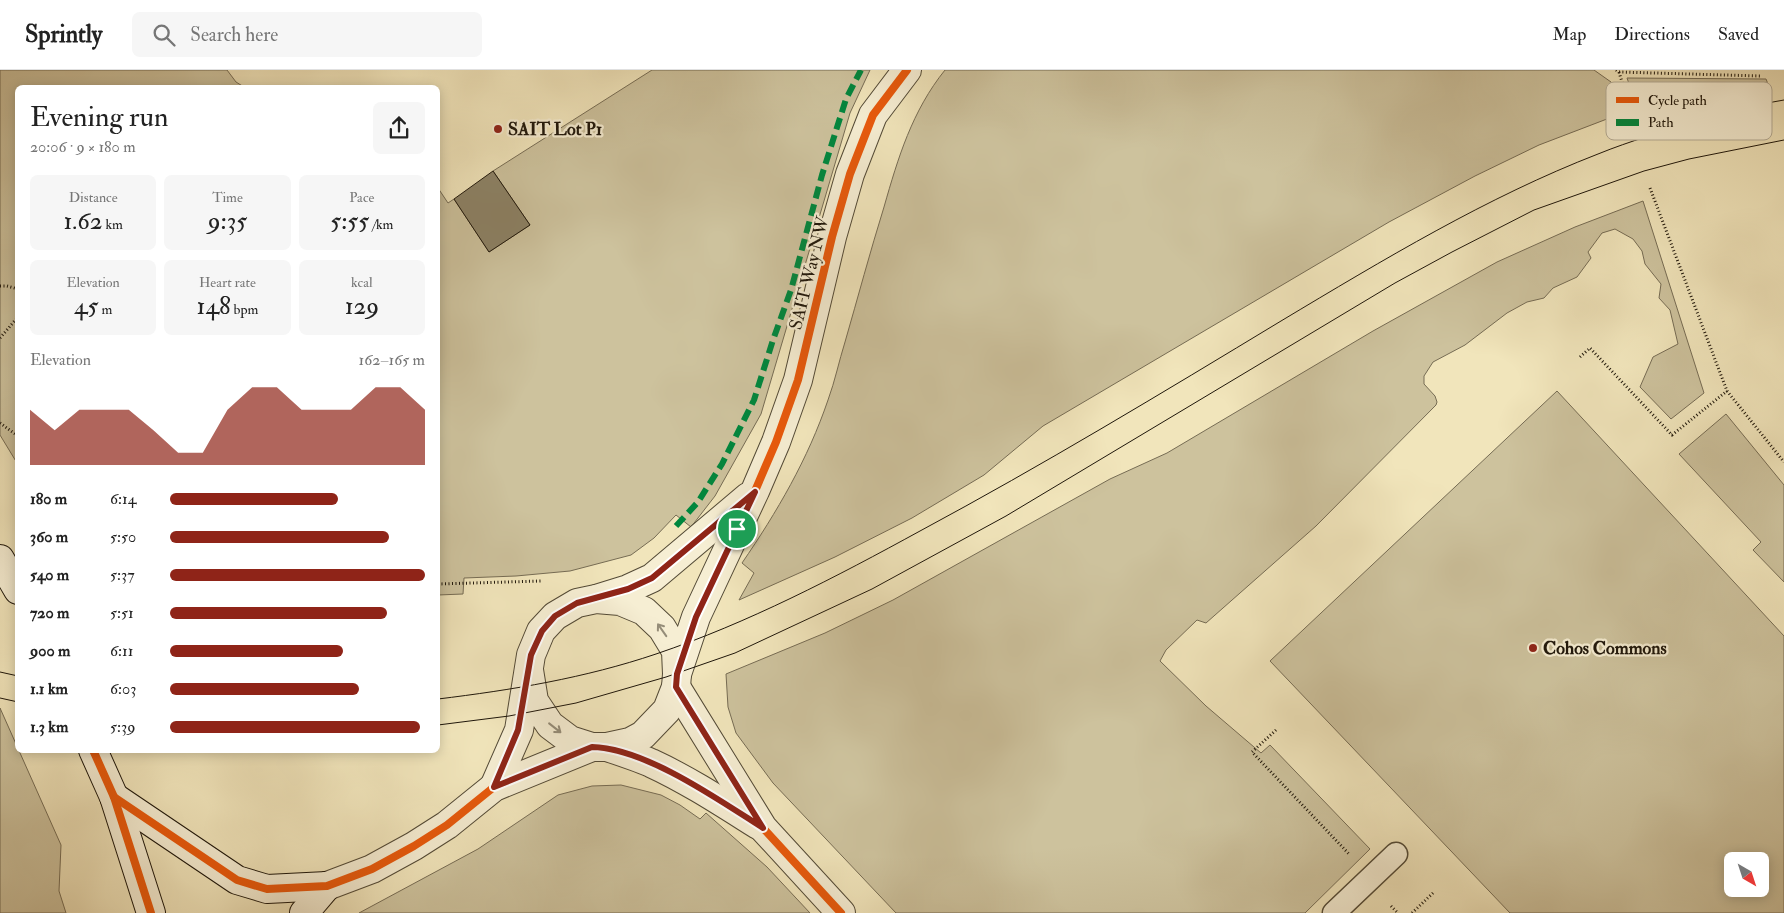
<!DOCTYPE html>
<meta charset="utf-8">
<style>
body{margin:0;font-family:"IM FELL Double Pica",serif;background:#f6f6f6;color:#222;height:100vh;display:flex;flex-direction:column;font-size:19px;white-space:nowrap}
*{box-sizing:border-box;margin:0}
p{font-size:16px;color:#767676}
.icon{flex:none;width:28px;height:28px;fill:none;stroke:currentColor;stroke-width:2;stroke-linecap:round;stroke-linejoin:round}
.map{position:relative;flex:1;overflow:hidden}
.drawer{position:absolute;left:15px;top:15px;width:425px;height:668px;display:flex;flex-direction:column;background:#fff;border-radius:8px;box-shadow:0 2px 12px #0003}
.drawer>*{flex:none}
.needle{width:32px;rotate:141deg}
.fabs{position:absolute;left:1724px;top:782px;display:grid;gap:10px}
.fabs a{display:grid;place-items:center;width:45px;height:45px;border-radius:8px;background:#fff;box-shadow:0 2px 12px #0003;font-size:25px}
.pin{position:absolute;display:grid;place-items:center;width:42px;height:42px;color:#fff;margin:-21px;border:2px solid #fff;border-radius:50%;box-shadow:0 1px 5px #0007}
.round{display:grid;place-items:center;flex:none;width:52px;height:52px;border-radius:8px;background:#f6f6f6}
.head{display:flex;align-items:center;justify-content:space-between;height:85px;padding:0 15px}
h1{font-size:28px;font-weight:600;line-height:38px}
.stats{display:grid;grid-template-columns:repeat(3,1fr);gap:8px;height:85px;padding:5px 15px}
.stats div{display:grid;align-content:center;border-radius:8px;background:#f6f6f6;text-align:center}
.stats b{font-size:25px;font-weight:600}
.stats small{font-size:14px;font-weight:400}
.stats p{font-size:14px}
.chart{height:140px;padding:10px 15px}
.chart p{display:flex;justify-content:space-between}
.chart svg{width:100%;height:90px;margin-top:5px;fill:#8f2418;opacity:.7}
ul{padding:0 15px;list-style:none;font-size:16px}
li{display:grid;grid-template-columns:80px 60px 1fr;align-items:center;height:38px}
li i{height:12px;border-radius:6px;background:#8f2418}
header{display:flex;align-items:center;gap:30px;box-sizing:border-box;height:70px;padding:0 25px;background:#fff;border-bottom:1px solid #e0e0e0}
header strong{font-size:24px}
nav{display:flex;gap:28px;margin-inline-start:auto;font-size:18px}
.search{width:350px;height:45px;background:#f6f6f6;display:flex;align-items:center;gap:12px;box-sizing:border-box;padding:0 18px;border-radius:8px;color:#767676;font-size:19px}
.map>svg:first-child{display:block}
.green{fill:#cdc29d;stroke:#766c54;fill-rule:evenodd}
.building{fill:#8c8266;stroke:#1e160a}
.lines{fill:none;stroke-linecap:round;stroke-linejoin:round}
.lane-casing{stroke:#534a36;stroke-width:25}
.street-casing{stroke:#534a36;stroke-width:30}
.secondary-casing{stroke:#1e160a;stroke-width:30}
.path{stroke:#1e160a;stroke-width:3;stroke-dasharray:1 2.5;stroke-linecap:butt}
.lane{stroke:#f6eed3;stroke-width:22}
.street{stroke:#f6eed3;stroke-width:28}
.secondary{stroke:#f6eed3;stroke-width:28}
.tram{stroke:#1e160a;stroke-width:1}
.quiet{stroke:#00873e;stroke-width:6;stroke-dasharray:12 6;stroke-linecap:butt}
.cycleway-casing{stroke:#f6eed3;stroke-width:11}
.cycleway{stroke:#e8590c;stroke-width:8}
.oneway{stroke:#958d79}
.route-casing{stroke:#fff;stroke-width:10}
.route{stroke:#8f2418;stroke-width:6}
.poi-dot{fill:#8f2418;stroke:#f6eed3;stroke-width:2}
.labels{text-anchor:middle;stroke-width:4.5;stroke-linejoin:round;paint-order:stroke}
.poi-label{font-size:18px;font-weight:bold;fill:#1e160a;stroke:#f6eed3;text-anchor:start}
.street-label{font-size:18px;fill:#1e160a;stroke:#f6eed3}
.key{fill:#f6eed3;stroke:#b5ad97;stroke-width:1}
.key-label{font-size:14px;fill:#1e160a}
</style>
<header>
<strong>Sprintly</strong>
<div class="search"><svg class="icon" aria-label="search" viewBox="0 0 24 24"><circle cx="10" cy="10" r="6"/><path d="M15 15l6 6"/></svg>Search here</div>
<nav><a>Map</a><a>Directions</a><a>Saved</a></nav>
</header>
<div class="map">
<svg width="1784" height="843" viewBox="0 0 1784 843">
<rect width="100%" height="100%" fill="#f1e5bb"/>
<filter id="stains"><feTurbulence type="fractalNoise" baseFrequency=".004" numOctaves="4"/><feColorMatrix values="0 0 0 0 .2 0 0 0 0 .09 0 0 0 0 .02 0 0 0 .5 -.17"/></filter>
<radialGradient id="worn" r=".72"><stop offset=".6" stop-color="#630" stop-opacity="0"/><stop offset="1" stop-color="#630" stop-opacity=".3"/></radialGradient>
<g class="green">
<path d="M 0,0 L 227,0 L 236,12 L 244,17 L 18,18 L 17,393 L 0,365 Z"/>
<path d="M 652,0 L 870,0 L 850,43 L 761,344 L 715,426 L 691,457 L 676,445 L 654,468 L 631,485 L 570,501 L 516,506 L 464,508 L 463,524 L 438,525 L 438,118 L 448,133 L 454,129 L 489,182 L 530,155 L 493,101 Z"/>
<path d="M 945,0 L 1594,0 L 1611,12 L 1620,44 L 1539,75 L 1475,106 L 1389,152 L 1043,356 L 984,405 L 912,448 L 835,487 L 739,530 L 754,503 L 742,493 C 777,442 808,389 828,330 C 835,311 839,291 845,272 C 858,227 870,182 884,137 C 898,88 912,41 945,0 Z"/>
<path d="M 1627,8 L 1766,9 L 1768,14 L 1696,33 L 1668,36 L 1637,36 Z"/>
<path d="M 1643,131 L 1704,323 L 1671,349 L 1640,317 L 1653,287 L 1678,274 L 1670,240 L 1659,228 L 1661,214 L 1645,194 L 1642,181 L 1633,169 L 1615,159 L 1602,163 L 1588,182 L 1591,188 L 1577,207 L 1553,218 L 1544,228 L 1527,232 L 1507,243 L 1465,275 L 1433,292 L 1424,306 L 1424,314 L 1435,326 L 1437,332 L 1436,335 L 1316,456 L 1206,553 L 1197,550 L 1166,580 L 1160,591 L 1206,636 L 1261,683 L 1270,675 L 1370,779 L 1305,843 L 896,843 L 773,713 L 736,663 L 728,637 L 726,604 L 825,563 L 893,530 L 1110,409 L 1167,383 L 1373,261 L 1497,192 L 1575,157 Z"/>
<path d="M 1557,321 L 1784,566 L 1784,843 L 1510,843 L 1270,591 ZM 1732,791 L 1760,791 L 1760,819 L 1732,819 Z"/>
<path d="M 1726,344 L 1784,415 L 1784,512 L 1753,480 L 1761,472 L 1679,384 Z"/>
<path d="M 0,638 L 61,775 L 59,821 L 66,843 L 0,843 Z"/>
<path d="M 621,715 L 661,725 L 680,735 L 700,749 L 706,743 L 767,797 L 810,843 L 359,843 L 478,779 L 558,725 L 592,716 Z"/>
</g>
<path class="building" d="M 493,101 L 530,155 L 489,182 L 454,129 Z"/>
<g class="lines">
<g class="lane-casing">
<path id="lane" d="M 1334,843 L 1396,784"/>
</g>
<g class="street-casing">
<g id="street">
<path d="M 599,528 L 628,519 L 652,508 L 748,427"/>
<path d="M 677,604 L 696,547 L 755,421 L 776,372 L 798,310 L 832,167 L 850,104 L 873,45 L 907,0"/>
<path d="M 676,617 L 763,758 L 841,843"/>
<path d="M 607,677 C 622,682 637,687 651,693 C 688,710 723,733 758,755"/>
<path d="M 494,717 L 519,660 L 531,585 L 541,561 L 555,546 L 577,533 L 596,529 L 620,531 L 644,541 L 662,558 L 676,581 L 677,604 L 676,617 L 667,640 L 643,665 L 630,672 L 607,677 L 592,677 L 570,670 L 550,655 L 534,631 L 529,600"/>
<path d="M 327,816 L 372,799 L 414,776 L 447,755 L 494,717 L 592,677"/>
</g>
</g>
<g class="secondary-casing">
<g id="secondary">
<path d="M 0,489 L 18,520"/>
<path d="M 93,680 L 114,727 L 151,843"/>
<path d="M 114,727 L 237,810 L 267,819 L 327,816"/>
<path d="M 304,843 L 327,816"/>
</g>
</g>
<g class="path">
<path d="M 1616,0 L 1619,2 L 1760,6"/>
<path d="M 1619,2 L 1631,42"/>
<path d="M 1650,118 L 1727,321 L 1784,392"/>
<path d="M 0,216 L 7,216 L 18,219"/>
<path d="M 0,268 L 18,247"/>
<path d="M 1580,287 L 1590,278 L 1672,365 L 1727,321"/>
<path d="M 0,353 L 18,366"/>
<path d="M 438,514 L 541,511"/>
<path d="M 1276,660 L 1252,682 L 1349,784"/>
<path d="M 1391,836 L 1398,843"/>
<path d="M 1412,843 L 1433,823"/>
</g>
<use href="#lane" class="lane"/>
<use href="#street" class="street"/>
<use href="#secondary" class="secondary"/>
<g class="tram">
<path d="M 0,602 L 18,606"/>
<path d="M 0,628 L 18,632"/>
<path d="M 438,629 C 512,620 585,608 656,584 C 748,553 836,507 920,461 C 1043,395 1162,323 1281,251 C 1383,190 1487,127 1598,84 C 1630,71 1664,61 1697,52 C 1726,43 1754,35 1784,30"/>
<path d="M 438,655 L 509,646 L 576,633 L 666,607 L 735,583 L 872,519 L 1006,446 L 1395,213 L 1452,182 L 1534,140 L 1644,101 L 1689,89 L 1784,70"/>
</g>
<path class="quiet" d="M 676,456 L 698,432 L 722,394 L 754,330 L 773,270 L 791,220 L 822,105 L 846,29 L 861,0"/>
<g class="cycleway-casing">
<g id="cycleway">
<path d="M 677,604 L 696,547 L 755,421 L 776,372 L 798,310 L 832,167 L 850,104 L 873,45 L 907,0"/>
<path d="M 676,617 L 763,758 L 841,843"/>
<path d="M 93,680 L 114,727 L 151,843"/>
<path d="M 114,727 L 237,810 L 267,819 L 327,816 L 372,799 L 414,776 L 447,755 L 494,717 L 592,677"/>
</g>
</g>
<use href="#cycleway" class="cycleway"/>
</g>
<defs><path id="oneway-shaft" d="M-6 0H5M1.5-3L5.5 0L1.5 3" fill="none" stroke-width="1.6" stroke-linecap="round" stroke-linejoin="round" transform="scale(1.25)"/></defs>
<g class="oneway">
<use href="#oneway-shaft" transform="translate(662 560) rotate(-125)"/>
<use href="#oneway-shaft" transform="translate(555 658) rotate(38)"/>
</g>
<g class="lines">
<g class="route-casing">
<path id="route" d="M 755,422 L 696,547 L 677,604 L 676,617 L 763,758 C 719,730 645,678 592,677 L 494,717 L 518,660 L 531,585 L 542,561 L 555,546 L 577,533 L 628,519 L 652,508 Z"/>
</g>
<use href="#route" class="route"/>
</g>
<g class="poi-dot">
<circle cx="498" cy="59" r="5"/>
<circle cx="1533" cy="578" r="5"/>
</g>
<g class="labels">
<g class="poi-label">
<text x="508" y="65">SAIT Lot P1</text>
<text x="1543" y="584">Cohos Commons</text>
</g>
<g class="street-label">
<text transform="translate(809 203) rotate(-76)" y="6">SAIT Way NW</text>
</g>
</g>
<rect x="1606" y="12" width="166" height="58" rx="8" class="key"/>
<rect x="1616" y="27" width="23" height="6" fill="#e8590c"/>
<rect x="1616" y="49" width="23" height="7" fill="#00873e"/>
<g class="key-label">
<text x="1648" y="35">Cycle path</text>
<text x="1648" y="57">Path</text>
</g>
<rect width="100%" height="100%" filter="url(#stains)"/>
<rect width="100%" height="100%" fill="url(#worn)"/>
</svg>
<div class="fabs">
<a><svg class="needle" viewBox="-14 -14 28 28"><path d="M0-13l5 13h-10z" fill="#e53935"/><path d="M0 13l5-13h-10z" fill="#767676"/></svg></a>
</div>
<div class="pin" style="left:737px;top:459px;background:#1e9e55"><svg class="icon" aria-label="arrive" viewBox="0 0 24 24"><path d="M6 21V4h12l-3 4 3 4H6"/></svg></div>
<section class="drawer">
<div class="head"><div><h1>Evening run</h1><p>20:06 · 9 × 180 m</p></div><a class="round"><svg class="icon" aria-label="share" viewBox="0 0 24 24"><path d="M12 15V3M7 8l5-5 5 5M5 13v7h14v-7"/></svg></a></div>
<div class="stats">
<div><p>Distance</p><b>1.62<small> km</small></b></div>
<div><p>Time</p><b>9:35</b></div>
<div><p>Pace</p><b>5:55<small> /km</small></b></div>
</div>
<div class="stats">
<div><p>Elevation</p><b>45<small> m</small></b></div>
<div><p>Heart rate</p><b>148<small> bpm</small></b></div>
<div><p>kcal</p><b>129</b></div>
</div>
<div class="chart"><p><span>Elevation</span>162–165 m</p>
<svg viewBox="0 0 160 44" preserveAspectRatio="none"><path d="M0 44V17L10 27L20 17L30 17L40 17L50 27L60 38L70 38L80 17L90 6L100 6L110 17L120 17L130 17L140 6L150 6L160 17V44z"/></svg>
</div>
<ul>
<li><b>180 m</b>6:14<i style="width:66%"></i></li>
<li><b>360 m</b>5:50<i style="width:86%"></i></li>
<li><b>540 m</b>5:37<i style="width:100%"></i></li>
<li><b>720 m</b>5:51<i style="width:85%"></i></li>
<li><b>900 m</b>6:11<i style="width:68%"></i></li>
<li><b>1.1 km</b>6:03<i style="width:74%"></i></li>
<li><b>1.3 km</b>5:39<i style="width:98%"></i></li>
</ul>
</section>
</div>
